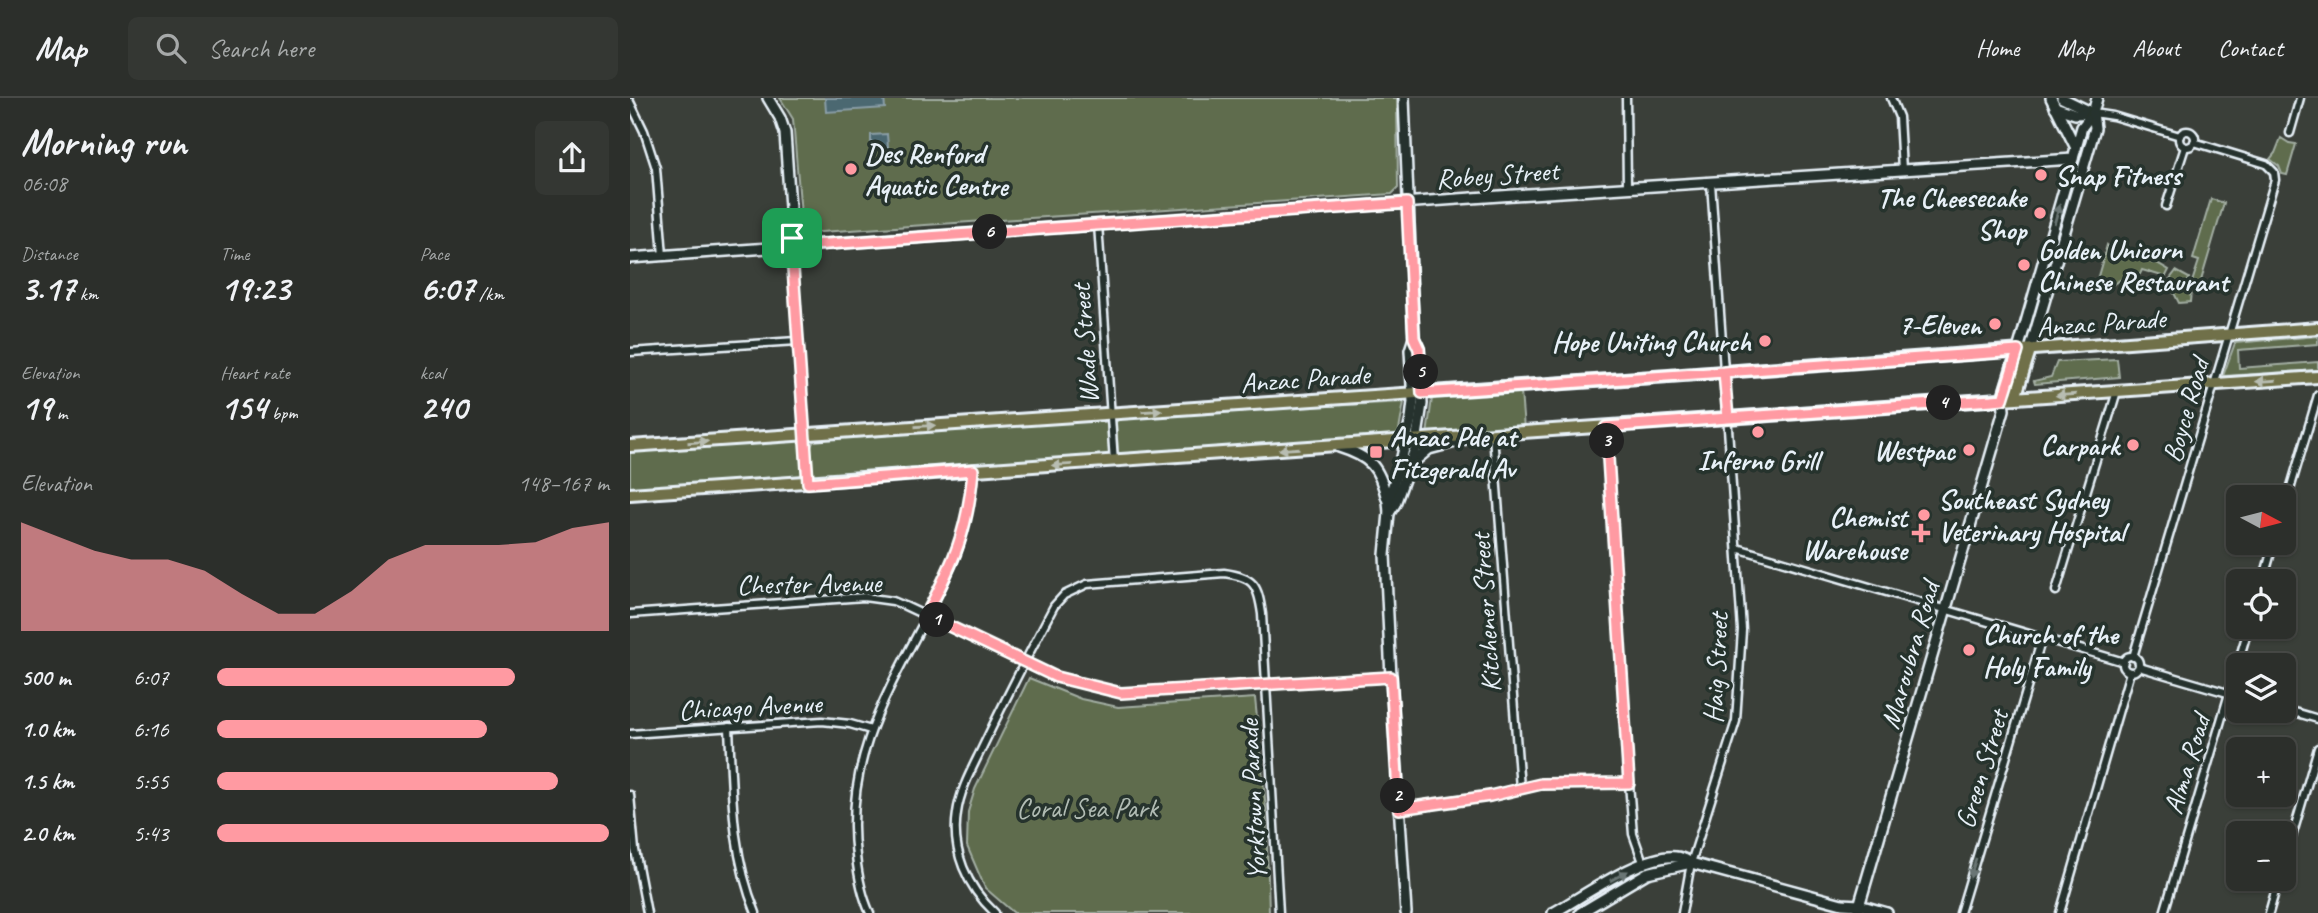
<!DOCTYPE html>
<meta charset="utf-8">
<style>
body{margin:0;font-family:Caveat,sans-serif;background:#343733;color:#f1f3f6;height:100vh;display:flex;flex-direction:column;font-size:26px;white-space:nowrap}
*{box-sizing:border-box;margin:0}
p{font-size:23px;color:#a6a9a9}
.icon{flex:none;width:38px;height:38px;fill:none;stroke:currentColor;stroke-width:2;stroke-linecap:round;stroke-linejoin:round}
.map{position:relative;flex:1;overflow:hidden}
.side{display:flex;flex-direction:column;background:#2c2f2b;width:630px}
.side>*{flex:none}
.needle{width:46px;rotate:97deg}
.fabs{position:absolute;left:1596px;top:387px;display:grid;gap:14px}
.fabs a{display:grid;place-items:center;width:70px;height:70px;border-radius:10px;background:#2c2f2b;box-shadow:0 2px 5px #0004,0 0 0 2px #484a47;font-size:35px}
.pin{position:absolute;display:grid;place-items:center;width:60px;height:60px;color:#fff;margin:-30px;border-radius:14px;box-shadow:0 4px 10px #0006}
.km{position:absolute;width:35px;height:35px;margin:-18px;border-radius:50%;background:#222;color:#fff;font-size:19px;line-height:35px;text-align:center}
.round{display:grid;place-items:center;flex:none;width:74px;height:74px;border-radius:10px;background:#343733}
.headline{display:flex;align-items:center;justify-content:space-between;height:119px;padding:0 21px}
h1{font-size:38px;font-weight:700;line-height:52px}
.metrics{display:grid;grid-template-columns:repeat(3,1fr);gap:10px;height:119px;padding:7px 21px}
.metrics div{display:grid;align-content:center}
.metrics b{font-size:35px;font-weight:700}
.metrics small{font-size:19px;font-weight:400}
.metrics p{font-size:19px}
.chart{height:196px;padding:14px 21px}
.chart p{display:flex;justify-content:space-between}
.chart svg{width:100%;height:126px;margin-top:7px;fill:#ff9aa2;opacity:.7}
ul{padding:0 21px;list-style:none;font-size:23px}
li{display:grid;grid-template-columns:112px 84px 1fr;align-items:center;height:52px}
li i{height:18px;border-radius:9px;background:#ff9aa2}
header{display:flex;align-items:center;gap:42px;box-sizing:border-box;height:98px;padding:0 35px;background:#2c2f2b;border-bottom:2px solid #484a47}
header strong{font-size:33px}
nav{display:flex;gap:38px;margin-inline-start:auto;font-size:24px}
.search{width:490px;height:63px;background:#343733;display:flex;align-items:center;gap:18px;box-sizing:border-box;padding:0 24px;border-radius:10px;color:#a6a9a9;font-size:26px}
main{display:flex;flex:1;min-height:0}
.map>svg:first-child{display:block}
.green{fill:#5e6c4e;stroke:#a3aea3;stroke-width:2}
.water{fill:#4b6771;stroke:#8a9ea7;stroke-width:2}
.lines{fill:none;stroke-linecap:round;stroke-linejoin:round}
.street-casing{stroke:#e8f1f8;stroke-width:11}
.secondary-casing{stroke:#e8f1f8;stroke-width:14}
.primary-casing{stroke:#e8f1f8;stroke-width:16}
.street{stroke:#26332d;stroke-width:6}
.secondary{stroke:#26332d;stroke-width:9}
.primary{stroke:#6f704a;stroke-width:10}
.oneway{fill:#6a7674}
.oneway2{fill:#b8bdb2}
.route-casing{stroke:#fff;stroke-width:14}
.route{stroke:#ff9aa2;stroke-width:9}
.poi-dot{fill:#ff9aa2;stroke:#26332d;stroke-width:2.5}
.labels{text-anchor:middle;stroke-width:7;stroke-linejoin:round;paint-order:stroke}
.poi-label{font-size:28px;font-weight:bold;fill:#e8f1f8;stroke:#26332d;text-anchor:start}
.street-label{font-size:28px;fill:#e8f1f8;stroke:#26332d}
.park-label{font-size:28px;fill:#b1bcb4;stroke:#26332d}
</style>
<header>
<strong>Map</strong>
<div class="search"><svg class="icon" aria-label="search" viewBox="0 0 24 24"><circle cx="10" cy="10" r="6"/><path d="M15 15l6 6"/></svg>Search here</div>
<nav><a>Home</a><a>Map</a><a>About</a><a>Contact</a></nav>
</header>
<main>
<section class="side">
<div class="headline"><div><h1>Morning run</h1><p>06:08</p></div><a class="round"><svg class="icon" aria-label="share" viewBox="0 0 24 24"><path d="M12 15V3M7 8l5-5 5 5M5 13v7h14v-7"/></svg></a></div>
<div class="metrics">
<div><p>Distance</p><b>3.17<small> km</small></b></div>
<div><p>Time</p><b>19:23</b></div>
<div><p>Pace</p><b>6:07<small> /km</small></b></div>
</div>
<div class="metrics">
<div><p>Elevation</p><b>19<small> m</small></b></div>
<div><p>Heart rate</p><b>154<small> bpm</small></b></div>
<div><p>kcal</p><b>240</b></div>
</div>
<div class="chart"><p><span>Elevation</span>148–167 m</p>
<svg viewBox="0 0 160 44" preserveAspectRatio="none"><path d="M0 44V6L10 11L20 16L30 19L40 19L50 23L60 31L70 38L80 38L90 30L100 19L110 14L120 14L130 14L140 13L150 8L160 6V44z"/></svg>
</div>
<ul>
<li><b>500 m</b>6:07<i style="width:76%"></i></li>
<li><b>1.0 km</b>6:16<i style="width:69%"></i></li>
<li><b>1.5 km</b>5:55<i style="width:87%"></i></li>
<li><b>2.0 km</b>5:43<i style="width:100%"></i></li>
</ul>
</section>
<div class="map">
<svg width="1688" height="815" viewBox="0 0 1688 815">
<rect width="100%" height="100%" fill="#3a3f39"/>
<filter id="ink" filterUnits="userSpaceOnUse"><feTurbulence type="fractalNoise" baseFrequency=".0143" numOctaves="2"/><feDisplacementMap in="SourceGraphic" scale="14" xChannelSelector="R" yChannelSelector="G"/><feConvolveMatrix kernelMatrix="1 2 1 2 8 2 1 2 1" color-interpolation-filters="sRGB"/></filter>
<g filter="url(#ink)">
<g class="green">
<path d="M 150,0 L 767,0 L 768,90 L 762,96 L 176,135 L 172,129 L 163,21 Z"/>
<path d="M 1651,40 L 1659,45 L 1666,46 L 1657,77 L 1652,76 L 1649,68 L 1640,61 L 1645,55 Z"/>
<path d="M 1581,101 L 1594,105 L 1570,186 L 1562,184 L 1569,163 L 1563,161 Z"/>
<path d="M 1477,147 L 1486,158 L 1493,161 L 1506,152 L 1522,165 L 1527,165 L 1539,172 L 1533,184 L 1532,178 L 1512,172 L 1510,176 L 1495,179 L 1480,188 L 1475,187 L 1464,192 Z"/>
<path d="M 1546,173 L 1559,180 L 1557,187 L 1561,193 L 1560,204 L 1549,205 L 1544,195 L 1536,186 Z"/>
<path d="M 1688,238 L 1688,246 L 1608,252 L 1609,270 L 1688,264 L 1688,272 L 1593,278 L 1605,245 Z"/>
<path d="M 1487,261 L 1489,279 L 1405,286 L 1404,283 L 1421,279 L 1427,264 Z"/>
<path d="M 891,294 L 894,331 L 797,337 L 802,300 Z"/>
<path d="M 774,304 L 768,338 L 495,358 L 488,354 L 486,324 L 491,319 Z"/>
<path d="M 468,321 L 477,326 L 479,357 L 474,360 L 189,379 L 180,373 L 179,351 L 186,340 Z"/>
<path d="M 163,341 L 171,345 L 173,375 L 167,381 L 0,390 L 0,353 Z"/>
<path d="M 399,580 L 451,601 L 488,609 L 625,600 L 636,711 L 639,815 L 384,815 L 355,790 L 337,748 L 338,714 L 345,691 Z"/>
</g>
<g class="water">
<path d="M 195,0 L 254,0 L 255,10 L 196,14 Z"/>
<path d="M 257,36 L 258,49 L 241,51 L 241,37 Z"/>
</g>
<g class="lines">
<g class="street-casing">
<g id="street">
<path d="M 996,0 L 997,90"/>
<path d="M 1261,0 L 1269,19 L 1272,72"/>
<path d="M 0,4 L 14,33 L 26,70 L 33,158"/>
<path d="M 1463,15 L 1483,18 L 1550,38"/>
<circle cx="1557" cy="41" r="8"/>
<path d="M 1660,35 L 1670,0"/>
<path d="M 1536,108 L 1555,49"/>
<path d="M 468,126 L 484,364"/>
<path d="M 162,156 L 178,385"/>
<path d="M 0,254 L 167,243"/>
<path d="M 976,329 L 999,685 L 1003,736 L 1014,767"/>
<path d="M 863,337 L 890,690"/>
<path d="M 1654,412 L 1688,297"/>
<path d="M 1107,450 L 1494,564"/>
<path d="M 1633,483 L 1644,444"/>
<path d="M 1426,493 L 1487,293"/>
<path d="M 0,516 L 234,499 L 263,503 L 275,508 L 426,579 L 490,595 L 761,579"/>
<circle cx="1501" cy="566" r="8"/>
<path d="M 1503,559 L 1645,82 L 1644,74 L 1636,66 L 1564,44"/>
<path d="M 1509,569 L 1608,598"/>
<path d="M 1654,611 L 1688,621"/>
<path d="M 99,629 C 102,692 101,756 126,815"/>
<path d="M 0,636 L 192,623 L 220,626 L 241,632"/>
<path d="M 0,697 L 5,752 L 17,815"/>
<path d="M 769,711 L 860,698 L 911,686 L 999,685"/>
<path d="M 1654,766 L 1688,650"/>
<path d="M 240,815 C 232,798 228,777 226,758 C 211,644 279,564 323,465 C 336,435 340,404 343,372"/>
<path d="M 365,815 C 337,789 321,753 327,715 C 330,692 342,671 352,650 C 375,602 399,555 424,508 L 434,497 L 457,486 L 594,475 C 625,479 628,488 632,516 L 649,815"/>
<path d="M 1052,815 L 1061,765 L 1106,623 L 1112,532 L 1081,85"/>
<path d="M 1330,815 L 1412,540"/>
<path d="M 1430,815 L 1500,574"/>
<path d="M 1534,815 L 1619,528"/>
<path d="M 1639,815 L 1649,780"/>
</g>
</g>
<g class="secondary-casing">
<g id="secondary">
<path d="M 138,0 L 150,20 L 155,35 L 162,140"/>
<path d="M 1421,0 L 1446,50"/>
<path d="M 1432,0 L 1461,14"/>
<path d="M 1425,9 L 1445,16 L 1463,15"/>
<circle cx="161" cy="148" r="8"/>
<path d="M 169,148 L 884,97 L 1443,61"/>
<path d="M 0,160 L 153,149"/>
<path d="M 1388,252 L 1452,29 L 1463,15 L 1467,0"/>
<path d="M 1400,252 L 1465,30 L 1463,15"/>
<path d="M 709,349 C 741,359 749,369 757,401"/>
<path d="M 780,367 L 799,351 L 833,342"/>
<path d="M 759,415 L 765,406 L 785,351 L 792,306 L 789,251 L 784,240 L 782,200 L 774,0"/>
<path d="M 776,815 L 761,579 L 755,457 L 759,415 L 758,403 L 772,359 L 781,321 L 783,304 L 780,252 L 784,240"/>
<path d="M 923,815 C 952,799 1014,755 1046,759 C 1052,759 1056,762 1061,765 L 1212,806 L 1229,807 L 1257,815"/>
<path d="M 950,815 L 1017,775 L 1061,765"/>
<path d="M 1227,815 L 1374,312 L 1373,301"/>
</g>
</g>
<g class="primary-casing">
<g id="primary">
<path d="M 1385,300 L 1400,252"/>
<path d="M 1373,301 L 1388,252"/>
<path d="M 0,348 L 1039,278 L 1688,230"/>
<path d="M 0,396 L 1688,279"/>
</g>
</g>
<use href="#street" class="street"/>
<use href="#secondary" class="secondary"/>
<use href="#primary" class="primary"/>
</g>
<defs><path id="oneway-solid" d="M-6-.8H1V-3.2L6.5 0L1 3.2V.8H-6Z" transform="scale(1.75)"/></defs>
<g class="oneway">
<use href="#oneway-solid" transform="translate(1427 116) rotate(-74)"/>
<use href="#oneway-solid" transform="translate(1343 770) rotate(107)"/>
<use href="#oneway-solid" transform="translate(989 778) rotate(-29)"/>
</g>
<g class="oneway2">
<use href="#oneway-solid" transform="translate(1636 283) rotate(176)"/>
<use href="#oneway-solid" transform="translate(1436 297) rotate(176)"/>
<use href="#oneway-solid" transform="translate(522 313) rotate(-4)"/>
<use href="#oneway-solid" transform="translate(295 328) rotate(-4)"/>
<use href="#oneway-solid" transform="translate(68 344) rotate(-4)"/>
<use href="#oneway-solid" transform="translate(659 351) rotate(176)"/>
<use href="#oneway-solid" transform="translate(432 367) rotate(177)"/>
</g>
</g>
<g class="lines" filter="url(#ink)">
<g class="route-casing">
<path id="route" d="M 162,140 L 156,142 L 153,149 L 155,153 L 162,156 L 178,385 L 343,372 C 338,433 324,463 296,517 L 426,579 L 491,595 L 761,579 L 769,711 L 860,698 L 911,686 L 999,685 L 976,329 L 1098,320 L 1094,274 L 1388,253 L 1373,301 L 1362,302 L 1098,320 L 1094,274 L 792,295 L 789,251 L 784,240 L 777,105 L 169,148 L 167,143 L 162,140"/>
</g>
<use href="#route" class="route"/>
</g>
<g class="poi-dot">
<circle cx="221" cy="71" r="7"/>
<circle cx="1411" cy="77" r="7"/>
<circle cx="1410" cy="115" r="7"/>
<circle cx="1394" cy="167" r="7"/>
<circle cx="1365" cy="226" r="7"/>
<circle cx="1135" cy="243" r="7"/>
<circle cx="1128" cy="334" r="7"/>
<circle cx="1503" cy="347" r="7"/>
<circle cx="1339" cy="352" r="7"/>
<rect x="739" y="347" width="14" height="14" rx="3.5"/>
<circle cx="1294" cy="417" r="7"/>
<path d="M1287.5 424.5h7v7h7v7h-7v7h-7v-7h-7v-7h7z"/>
<circle cx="1339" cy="552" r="7"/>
</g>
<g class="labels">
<g class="poi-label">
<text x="235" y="65">Des Renford<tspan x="235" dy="32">Aquatic Centre</tspan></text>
<text x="1425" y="87">Snap Fitness</text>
<text x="1396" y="109" text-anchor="end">The Cheesecake<tspan x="1396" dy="32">Shop</tspan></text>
<text x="1408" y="161">Golden Unicorn<tspan x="1408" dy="32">Chinese Restaurant</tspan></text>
<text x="1351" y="236" text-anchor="end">7-Eleven</text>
<text x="1121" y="253" text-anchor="end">Hope Uniting Church</text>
<text x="760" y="348">Anzac Pde at<tspan x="760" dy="32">Fitzgerald Av</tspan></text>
<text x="1489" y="357" text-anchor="end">Carpark</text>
<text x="1325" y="362" text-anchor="end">Westpac</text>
<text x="1128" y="372" text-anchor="middle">Inferno Grill</text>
<text x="1308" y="411">Southeast Sydney<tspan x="1308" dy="32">Veterinary Hospital</tspan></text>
<text x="1277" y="429" text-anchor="end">Chemist<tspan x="1277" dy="32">Warehouse</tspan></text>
<text x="1353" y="546">Church of the<tspan x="1353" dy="32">Holy Family</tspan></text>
</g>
<g class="street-label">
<text transform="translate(867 76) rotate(-4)" y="10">Robey Street</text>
<text transform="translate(1471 224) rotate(-4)" y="10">Anzac Parade</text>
<text transform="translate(454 246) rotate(-94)" y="10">Wade Street</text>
<text transform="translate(675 280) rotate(-4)" y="10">Anzac Parade</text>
<text transform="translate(1555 312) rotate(-74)" y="10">Boyce Road</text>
<text transform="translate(179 485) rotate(-1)" y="10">Chester Avenue</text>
<text transform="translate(855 515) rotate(-94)" y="10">Kitchener Street</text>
<text transform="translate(1279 557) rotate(-74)" y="10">Maroubra Road</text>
<text transform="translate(1085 570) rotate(-87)" y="10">Haig Street</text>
<text transform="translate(120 608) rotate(-3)" y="10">Chicago Avenue</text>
<text transform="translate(1556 666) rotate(-73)" y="10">Alma Road</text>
<text transform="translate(1351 671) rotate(-73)" y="10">Green Street</text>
<text transform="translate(622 702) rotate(-93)" y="10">Yorktown Parade</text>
</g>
<g class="park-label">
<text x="457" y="719">Coral Sea Park</text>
</g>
</g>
</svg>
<div class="fabs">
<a><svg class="needle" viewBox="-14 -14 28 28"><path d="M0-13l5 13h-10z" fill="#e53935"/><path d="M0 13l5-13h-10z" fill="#a6a9a9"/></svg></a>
<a><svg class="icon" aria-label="locate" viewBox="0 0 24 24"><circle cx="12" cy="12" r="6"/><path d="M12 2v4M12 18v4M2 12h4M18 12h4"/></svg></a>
<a><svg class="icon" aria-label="layers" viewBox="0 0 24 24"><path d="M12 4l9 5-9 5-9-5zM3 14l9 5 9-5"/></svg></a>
<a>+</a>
<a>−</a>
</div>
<div class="pin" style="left:162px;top:140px;background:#1e9e55"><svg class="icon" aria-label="arrive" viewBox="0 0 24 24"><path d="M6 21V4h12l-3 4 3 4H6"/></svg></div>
<b class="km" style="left:307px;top:522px">1</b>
<b class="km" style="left:768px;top:698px">2</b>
<b class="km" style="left:977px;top:343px">3</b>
<b class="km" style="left:1314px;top:305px">4</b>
<b class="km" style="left:791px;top:274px">5</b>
<b class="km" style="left:360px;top:134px">6</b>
</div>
</main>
